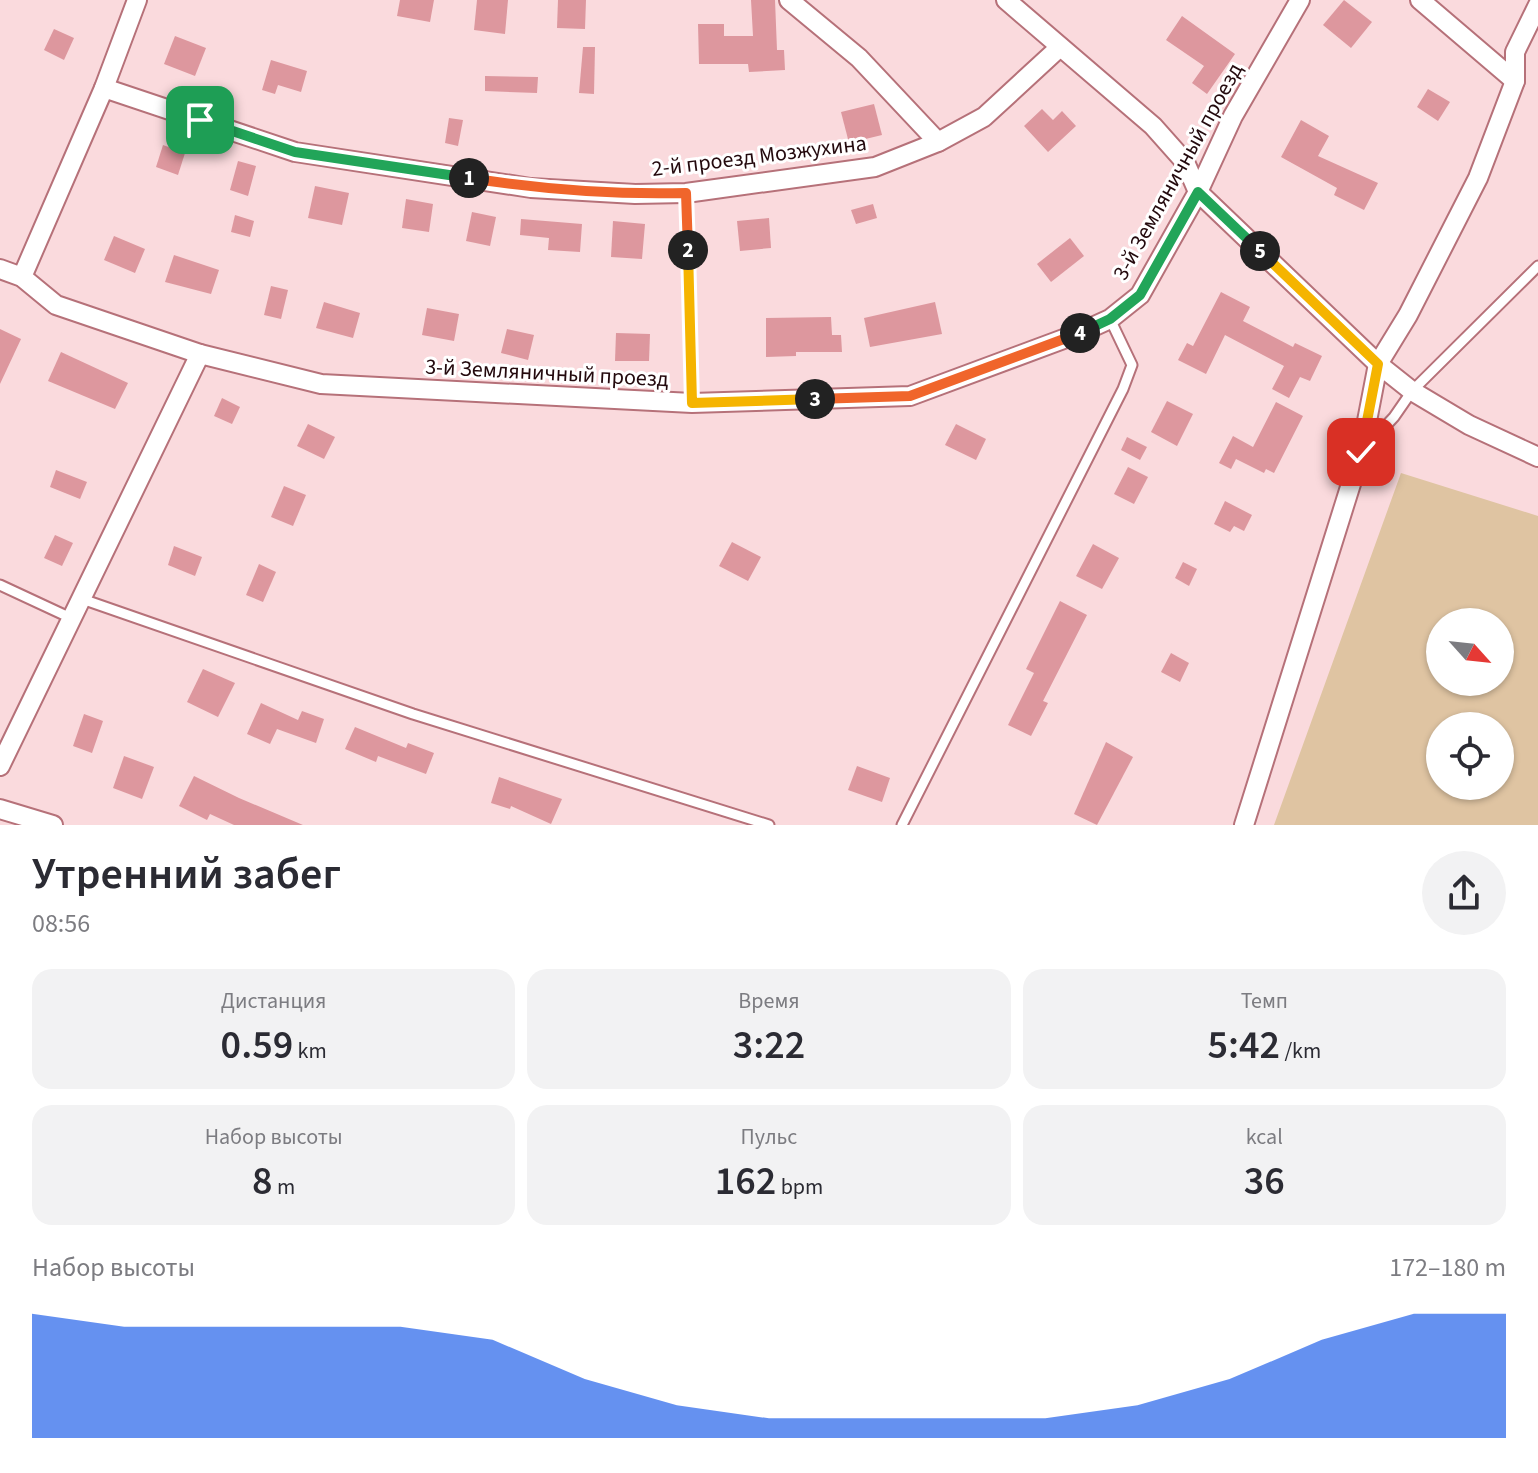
<!DOCTYPE html>
<html lang="ru">
<meta charset="utf-8">
<style>
body{margin:0;font-family:"Source Sans 3",sans-serif;background:#f2f2f3;color:#2b2b33;height:100vh;display:flex;flex-direction:column;font-size:30px;white-space:nowrap}
*{box-sizing:border-box;margin:0}
p{font-size:26px;color:#7c7c81}
.icon{flex:none;width:44px;height:44px;fill:none;stroke:currentColor;stroke-width:2;stroke-linecap:round;stroke-linejoin:round}
.map{position:relative;height:825px;overflow:hidden}
.sheet{display:flex;flex-direction:column;background:#fff;flex:1}
.sheet>*{flex:none}
.needle{width:52px;rotate:117deg}
.tools{position:absolute;left:1426px;top:608px;display:grid;gap:16px}
.tools a{display:grid;place-items:center;width:88px;height:88px;border-radius:50%;background:#fff;box-shadow:0 2px 6px #0004;font-size:40px}
.pin{position:absolute;display:grid;place-items:center;width:68px;height:68px;color:#fff;margin:-34px;border-radius:16px;box-shadow:0 4px 12px #0006}
.km{position:absolute;width:40px;height:40px;margin:-20px;border-radius:50%;background:#222;color:#fff;font-size:22px;line-height:40px;text-align:center}
.round{display:grid;place-items:center;flex:none;width:84px;height:84px;border-radius:42px;background:#f2f2f3}
.headline{display:flex;align-items:center;justify-content:space-between;height:136px;padding:0 32px}
h1{font-size:44px;font-weight:600;line-height:60px}
.metrics{display:grid;grid-template-columns:repeat(3,1fr);gap:12px;height:136px;padding:8px 32px}
.metrics div{display:grid;align-content:center;border-radius:20px;background:#f2f2f3;text-align:center}
.metrics b{font-size:40px;font-weight:600}
.metrics small{font-size:22px;font-weight:400}
.metrics p{font-size:22px}
.chart{height:224px;padding:16px 32px}
.chart p{display:flex;justify-content:space-between}
.chart svg{width:100%;height:144px;margin-top:8px;fill:#2563eb;opacity:.7}
.map>svg:first-child{display:block}
.green{fill:#dfc4a2;fill-rule:evenodd}
.building{fill:#dd979e}
.lines{fill:none;stroke-linecap:round;stroke-linejoin:round}
.service-casing{stroke:#b67179;stroke-width:13}
.minor-casing{stroke:#b67179;stroke-width:22}
.service{stroke:#fff;stroke-width:9}
.minor{stroke:#fff;stroke-width:18}
.split-1-casing{stroke:#fff;stroke-width:16}
.split-2-casing{stroke:#fff;stroke-width:16}
.split-3-casing{stroke:#fff;stroke-width:16}
.split-4-casing{stroke:#fff;stroke-width:16}
.split-5-casing{stroke:#fff;stroke-width:16}
.split-6-casing{stroke:#fff;stroke-width:16}
.split-1{stroke:#22a559;stroke-width:10}
.split-2{stroke:#f0652b;stroke-width:10}
.split-3{stroke:#f5b400;stroke-width:10}
.split-4{stroke:#f0652b;stroke-width:10}
.split-5{stroke:#22a559;stroke-width:10}
.split-6{stroke:#f5b400;stroke-width:10}
.labels{text-anchor:middle;stroke-width:6;stroke-linejoin:round;paint-order:stroke}
.street-label{font-size:22px;fill:#23090d;stroke:#fff}
</style>
<div class="map">
<svg width="1538" height="825" viewBox="0 0 1538 825">
<rect width="100%" height="100%" fill="#fadadd"/>
<path class="green" d="M 1401,473 L 1538,516 L 1538,825 L 1274,825 ZM 1440,622 L 1500,622 L 1500,682 L 1440,682 ZM 1440,726 L 1500,726 L 1500,786 L 1440,786 Z"/>
<g class="building">
<path d="M 400,0 L 434,0 L 430,22 L 397,16 Z"/>
<path d="M 477,0 L 508,0 L 505,34 L 474,30 Z"/>
<path d="M 558,0 L 586,0 L 585,29 L 557,28 Z"/>
<path d="M 751,0 L 775,0 L 777,50 L 784,50 L 785,70 L 749,72 L 748,64 L 699,64 L 698,24 L 724,24 L 724,36 L 753,36 Z"/>
<path d="M 1344,0 L 1372,22 L 1351,48 L 1323,25 Z"/>
<path d="M 1182,16 L 1235,54 L 1207,94 L 1192,83 L 1204,66 L 1166,40 Z"/>
<path d="M 54,29 L 74,38 L 64,60 L 44,50 Z"/>
<path d="M 175,36 L 206,48 L 195,76 L 164,64 Z"/>
<path d="M 583,47 L 595,47 L 594,94 L 579,93 Z"/>
<path d="M 271,60 L 307,71 L 301,92 L 278,85 L 275,94 L 262,90 Z"/>
<path d="M 485,76 L 538,77 L 537,93 L 485,91 Z"/>
<path d="M 1428,89 L 1450,102 L 1438,121 L 1417,107 Z"/>
<path d="M 874,104 L 882,135 L 849,143 L 841,112 Z"/>
<path d="M 1042,109 L 1053,120 L 1062,111 L 1076,126 L 1048,152 L 1024,126 Z"/>
<path d="M 449,118 L 463,120 L 458,146 L 445,143 Z"/>
<path d="M 1301,120 L 1329,136 L 1318,156 L 1378,183 L 1364,210 L 1334,195 L 1337,188 L 1281,157 Z"/>
<path d="M 163,145 L 185,153 L 178,175 L 156,167 Z"/>
<path d="M 238,161 L 256,166 L 248,196 L 230,190 Z"/>
<path d="M 315,186 L 349,193 L 342,225 L 308,218 Z"/>
<path d="M 406,199 L 433,204 L 429,232 L 402,228 Z"/>
<path d="M 873,204 L 877,218 L 856,224 L 851,210 Z"/>
<path d="M 472,212 L 496,217 L 490,246 L 466,241 Z"/>
<path d="M 235,215 L 254,221 L 250,237 L 231,232 Z"/>
<path d="M 769,218 L 771,248 L 740,251 L 737,221 Z"/>
<path d="M 521,219 L 582,224 L 580,252 L 548,250 L 549,238 L 520,235 Z"/>
<path d="M 613,221 L 645,224 L 642,259 L 611,257 Z"/>
<path d="M 114,236 L 145,249 L 135,273 L 104,260 Z"/>
<path d="M 1070,238 L 1084,256 L 1051,282 L 1037,264 Z"/>
<path d="M 174,255 L 219,270 L 211,294 L 165,282 Z"/>
<path d="M 271,286 L 288,290 L 281,319 L 264,315 Z"/>
<path d="M 1221,292 L 1250,307 L 1243,321 L 1293,347 L 1295,343 L 1322,356 L 1310,381 L 1300,377 L 1289,398 L 1272,389 L 1284,366 L 1225,335 L 1206,374 L 1178,360 L 1187,343 L 1193,346 Z"/>
<path d="M 324,302 L 360,313 L 353,338 L 316,328 Z"/>
<path d="M 935,302 L 942,334 L 870,347 L 864,318 Z"/>
<path d="M 427,308 L 459,314 L 454,341 L 422,335 Z"/>
<path d="M 831,317 L 832,335 L 841,335 L 842,352 L 796,352 L 796,356 L 766,357 L 766,318 Z"/>
<path d="M 0,329 L 21,339 L 0,384 Z"/>
<path d="M 507,329 L 534,335 L 528,360 L 501,353 Z"/>
<path d="M 616,333 L 650,334 L 649,361 L 615,361 Z"/>
<path d="M 61,352 L 128,383 L 115,409 L 48,381 Z"/>
<path d="M 222,398 L 240,407 L 232,424 L 214,416 Z"/>
<path d="M 1167,401 L 1193,414 L 1177,446 L 1151,432 Z"/>
<path d="M 1276,402 L 1303,416 L 1274,473 L 1266,469 L 1264,473 L 1236,459 L 1231,469 L 1219,463 L 1233,436 L 1253,447 Z"/>
<path d="M 308,424 L 335,437 L 324,459 L 297,446 Z"/>
<path d="M 956,424 L 986,439 L 976,460 L 945,445 Z"/>
<path d="M 1127,437 L 1147,447 L 1140,460 L 1121,450 Z"/>
<path d="M 1128,467 L 1148,477 L 1134,504 L 1114,494 Z"/>
<path d="M 56,470 L 87,482 L 80,499 L 50,487 Z"/>
<path d="M 284,486 L 306,495 L 293,526 L 271,517 Z"/>
<path d="M 1225,501 L 1252,515 L 1244,531 L 1234,526 L 1230,532 L 1214,524 Z"/>
<path d="M 55,535 L 73,543 L 62,566 L 44,558 Z"/>
<path d="M 732,542 L 761,557 L 748,581 L 719,566 Z"/>
<path d="M 1093,544 L 1119,558 L 1102,589 L 1076,576 Z"/>
<path d="M 174,546 L 202,557 L 195,576 L 168,565 Z"/>
<path d="M 1183,562 L 1197,569 L 1189,586 L 1175,578 Z"/>
<path d="M 259,564 L 276,572 L 263,602 L 246,595 Z"/>
<path d="M 1060,601 L 1087,615 L 1043,701 L 1048,703 L 1031,736 L 1008,725 L 1034,673 L 1026,669 Z"/>
<path d="M 1171,653 L 1189,663 L 1180,682 L 1161,672 Z"/>
<path d="M 203,669 L 235,683 L 218,717 L 187,702 Z"/>
<path d="M 261,703 L 298,720 L 302,711 L 324,719 L 316,743 L 277,729 L 270,744 L 247,734 Z"/>
<path d="M 84,714 L 103,721 L 92,753 L 73,746 Z"/>
<path d="M 355,727 L 406,748 L 408,743 L 434,753 L 426,774 L 378,756 L 376,762 L 345,749 Z"/>
<path d="M 1106,742 L 1133,757 L 1097,825 L 1074,814 Z"/>
<path d="M 124,756 L 154,767 L 142,799 L 113,788 Z"/>
<path d="M 857,766 L 890,778 L 882,802 L 848,790 Z"/>
<path d="M 194,776 L 239,798 L 303,825 L 234,825 L 210,814 L 207,820 L 179,806 Z"/>
<path d="M 499,777 L 562,799 L 551,824 L 511,806 L 510,809 L 491,803 Z"/>
</g>
<g class="lines">
<g class="service-casing">
<g id="service">
<path d="M 686,193 L 692,403"/>
<path d="M 1364,449 L 1394,417 L 1412,391 L 1538,266"/>
<path d="M 0,585 L 73,619"/>
<path d="M 82,599 L 413,714 L 769,825"/>
<path d="M 902,825 L 1123,389 L 1132,365 L 1110,319"/>
</g>
</g>
<g class="minor-casing">
<g id="minor">
<path d="M 789,0 L 859,58 L 938,142"/>
<path d="M 1006,0 L 1153,126 L 1185,162 L 1198,192 L 1378,364 L 1412,391 L 1469,425 L 1538,457"/>
<path d="M 1420,0 L 1515,81"/>
<path d="M 104,88 L 295,152 L 531,188 L 635,194 L 686,193 L 875,167 L 938,142 L 984,117 L 1060,47"/>
<path d="M 0,269 L 22,277 L 56,305 L 200,354 L 321,384 L 692,403 L 910,396 L 1077,334 L 1110,319 L 1140,295 L 1198,192 L 1233,116 L 1300,0"/>
<path d="M 22,277 L 104,88 L 137,0"/>
<path d="M 0,766 L 200,354"/>
<path d="M 0,809 L 53,825"/>
<path d="M 1244,825 L 1361,452 L 1378,364 L 1408,315 L 1478,178 L 1515,81 L 1515,52 L 1538,5"/>
</g>
</g>
<use href="#service" class="service"/>
<use href="#minor" class="minor"/>
</g>
<g class="lines">
<g class="split-1-casing">
<path id="split-1" d="M 200,120 L 295,152 L 469,178"/>
</g>
<g class="split-2-casing">
<path id="split-2" d="M 469,178 C 541,189 613,195 686,193 L 688,250"/>
</g>
<g class="split-3-casing">
<path id="split-3" d="M 688,250 L 692,403 L 815,399"/>
</g>
<g class="split-4-casing">
<path id="split-4" d="M 815,399 L 910,396 L 1080,333"/>
</g>
<g class="split-5-casing">
<path id="split-5" d="M 1080,333 L 1110,319 L 1140,295 L 1198,192 L 1260,251"/>
</g>
<g class="split-6-casing">
<path id="split-6" d="M 1260,251 L 1378,364 L 1361,452"/>
</g>
<use href="#split-1" class="split-1"/>
<use href="#split-2" class="split-2"/>
<use href="#split-3" class="split-3"/>
<use href="#split-4" class="split-4"/>
<use href="#split-5" class="split-5"/>
<use href="#split-6" class="split-6"/>
</g>
<g class="labels">
<g class="street-label">
<text transform="translate(759 155) rotate(-7)" y="8">2-й проезд Мозжухина</text>
<text transform="translate(1177 171) rotate(-61)" y="8">3-й Земляничный проезд</text>
<text transform="translate(547 372) rotate(3)" y="8">3-й Земляничный проезд</text>
</g>
</g>
</svg>
<div class="tools">
<a><svg class="needle" viewBox="-14 -14 28 28"><path d="M0-13l5 13h-10z" fill="#e53935"/><path d="M0 13l5-13h-10z" fill="#7c7c81"/></svg></a>
<a><svg class="icon" aria-label="locate" viewBox="0 0 24 24"><circle cx="12" cy="12" r="6"/><path d="M12 2v4M12 18v4M2 12h4M18 12h4"/></svg></a>
</div>
<div class="pin" style="left:200px;top:120px;background:#1e9e55"><svg class="icon" aria-label="arrive" viewBox="0 0 24 24"><path d="M6 21V4h12l-3 4 3 4H6"/></svg></div>
<div class="pin" style="left:1361px;top:452px;background:#d93025"><svg class="icon" aria-label="check" viewBox="0 0 24 24"><path d="M5 12l5 5 9-10"/></svg></div>
<b class="km" style="left:469px;top:178px">1</b>
<b class="km" style="left:688px;top:250px">2</b>
<b class="km" style="left:815px;top:399px">3</b>
<b class="km" style="left:1080px;top:333px">4</b>
<b class="km" style="left:1260px;top:251px">5</b>
</div>
<section class="sheet">
<div class="headline"><div><h1>Утренний забег</h1><p>08:56</p></div><a class="round"><svg class="icon" aria-label="share" viewBox="0 0 24 24"><path d="M12 15V3M7 8l5-5 5 5M5 13v7h14v-7"/></svg></a></div>
<div class="metrics">
<div><p>Дистанция</p><b>0.59<small> km</small></b></div>
<div><p>Время</p><b>3:22</b></div>
<div><p>Темп</p><b>5:42<small> /km</small></b></div>
</div>
<div class="metrics">
<div><p>Набор высоты</p><b>8<small> m</small></b></div>
<div><p>Пульс</p><b>162<small> bpm</small></b></div>
<div><p>kcal</p><b>36</b></div>
</div>
<div class="chart"><p><span>Набор высоты</span>172–180 m</p>
<svg viewBox="0 0 160 44" preserveAspectRatio="none"><path d="M0 44V6L10 10L20 10L30 10L40 10L50 14L60 26L70 34L80 38L90 38L100 38L110 38L120 34L130 26L140 14L150 6L160 6V44z"/></svg>
</div>
</section>
